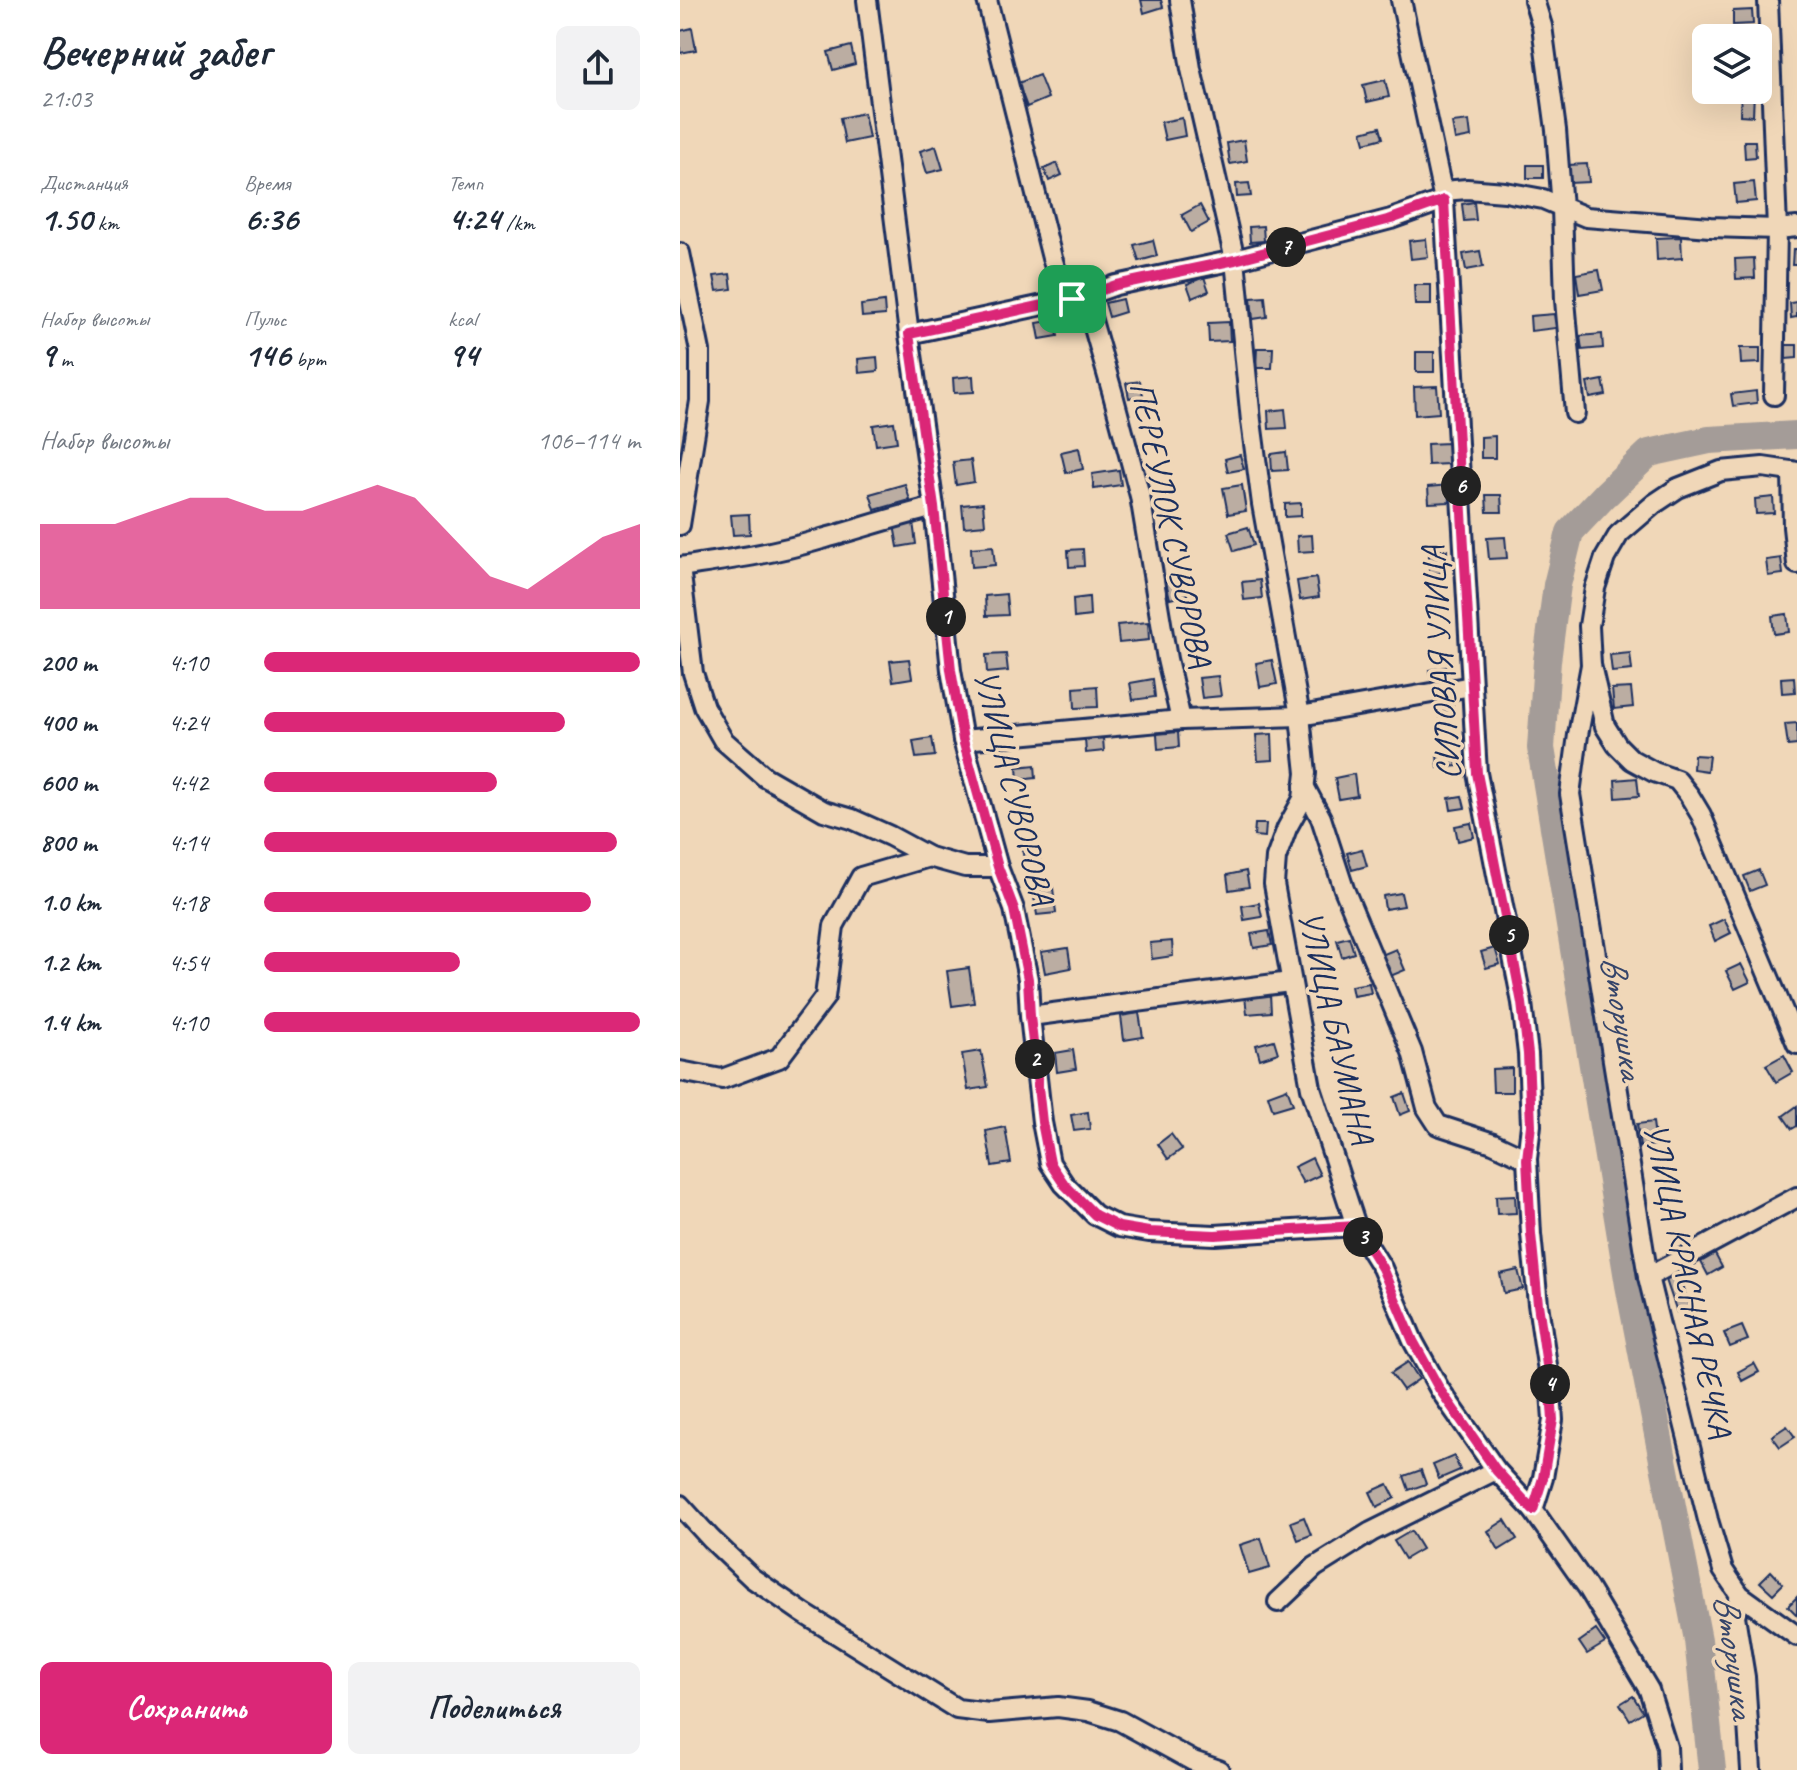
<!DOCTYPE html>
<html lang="ru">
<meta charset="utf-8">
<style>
body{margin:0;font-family:Caveat,sans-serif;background:#f2f2f3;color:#1f2937;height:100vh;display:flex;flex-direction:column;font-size:30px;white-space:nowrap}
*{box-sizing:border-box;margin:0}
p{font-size:26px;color:#747a83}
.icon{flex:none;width:44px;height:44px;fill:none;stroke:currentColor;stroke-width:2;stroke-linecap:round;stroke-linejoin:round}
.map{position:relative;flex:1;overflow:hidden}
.sheet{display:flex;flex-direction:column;background:#fff;width:680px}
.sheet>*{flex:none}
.buttons{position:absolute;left:1012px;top:24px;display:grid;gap:16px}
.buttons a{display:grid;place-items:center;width:80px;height:80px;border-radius:12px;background:#fff;box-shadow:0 8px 32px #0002;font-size:40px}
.pin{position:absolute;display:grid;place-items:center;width:68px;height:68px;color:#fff;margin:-34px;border-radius:16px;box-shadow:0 4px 12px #0006}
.km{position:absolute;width:40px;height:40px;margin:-20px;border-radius:50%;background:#222;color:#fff;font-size:22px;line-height:40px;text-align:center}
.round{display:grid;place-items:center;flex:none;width:84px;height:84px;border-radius:12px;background:#f2f2f3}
.summary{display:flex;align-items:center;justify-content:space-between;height:136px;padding:0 40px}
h1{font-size:44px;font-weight:800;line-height:60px}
.figures{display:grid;grid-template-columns:repeat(3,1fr);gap:12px;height:136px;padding:8px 40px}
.figures div{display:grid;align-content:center}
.figures b{font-size:34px;font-weight:800}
.figures small{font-size:22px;font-weight:400}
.figures p{font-size:22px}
.chart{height:224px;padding:16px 40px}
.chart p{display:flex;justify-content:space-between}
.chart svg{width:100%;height:144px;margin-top:8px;fill:#db2777;opacity:.7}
.cta{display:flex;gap:16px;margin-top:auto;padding:16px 40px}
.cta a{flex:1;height:92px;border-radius:12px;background:#db2777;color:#fff;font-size:32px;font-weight:800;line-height:92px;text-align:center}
.cta a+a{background:#f2f2f3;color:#1f2937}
ul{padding:0 40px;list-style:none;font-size:26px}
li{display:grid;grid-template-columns:128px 96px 1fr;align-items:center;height:60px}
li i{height:20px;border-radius:10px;background:#db2777}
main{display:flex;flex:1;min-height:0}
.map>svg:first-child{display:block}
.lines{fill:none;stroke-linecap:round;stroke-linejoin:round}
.river{stroke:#a49c98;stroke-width:28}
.building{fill:#bbada2;stroke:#1b2f5e;stroke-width:2}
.minor-casing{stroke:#1b2f5e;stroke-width:24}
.minor{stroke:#f0d7b8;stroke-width:18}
.route-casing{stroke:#fff;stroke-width:16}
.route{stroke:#db2777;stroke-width:10}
.labels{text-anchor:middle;stroke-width:7;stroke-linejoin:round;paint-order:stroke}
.street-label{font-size:34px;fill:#1b2f5e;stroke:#f0d7b8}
.water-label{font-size:36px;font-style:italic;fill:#36456a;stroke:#f0d7b8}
</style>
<main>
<section class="sheet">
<div class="summary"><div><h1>Вечерний забег</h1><p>21:03</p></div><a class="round"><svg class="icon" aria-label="share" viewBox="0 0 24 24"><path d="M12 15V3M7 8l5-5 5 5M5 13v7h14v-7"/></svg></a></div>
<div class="figures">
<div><p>Дистанция</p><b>1.50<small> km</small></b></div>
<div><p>Время</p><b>6:36</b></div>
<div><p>Темп</p><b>4:24<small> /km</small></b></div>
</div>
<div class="figures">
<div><p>Набор высоты</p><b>9<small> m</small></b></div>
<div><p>Пульс</p><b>146<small> bpm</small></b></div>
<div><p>kcal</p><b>94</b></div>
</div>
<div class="chart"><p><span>Набор высоты</span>106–114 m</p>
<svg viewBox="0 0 160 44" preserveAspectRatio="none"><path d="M0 44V18L10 18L20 18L30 14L40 10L50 10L60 14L70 14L80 10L90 6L100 10L110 22L120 34L130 38L140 30L150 22L160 18V44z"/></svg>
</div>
<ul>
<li><b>200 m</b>4:10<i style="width:100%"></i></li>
<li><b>400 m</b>4:24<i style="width:80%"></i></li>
<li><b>600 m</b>4:42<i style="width:62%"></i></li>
<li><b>800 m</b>4:14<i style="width:94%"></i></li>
<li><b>1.0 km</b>4:18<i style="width:87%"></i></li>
<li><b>1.2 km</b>4:54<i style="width:52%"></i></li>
<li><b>1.4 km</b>4:10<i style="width:100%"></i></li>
</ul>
<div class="cta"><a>Сохранить</a><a>Поделиться</a></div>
</section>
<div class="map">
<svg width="1117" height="1770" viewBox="0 0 1117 1770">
<rect width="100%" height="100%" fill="#f0d7b8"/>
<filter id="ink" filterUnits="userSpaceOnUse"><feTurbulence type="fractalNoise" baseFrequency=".0125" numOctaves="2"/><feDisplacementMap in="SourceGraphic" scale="16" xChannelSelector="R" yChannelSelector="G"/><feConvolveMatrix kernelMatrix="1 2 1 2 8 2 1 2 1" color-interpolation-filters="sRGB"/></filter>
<g filter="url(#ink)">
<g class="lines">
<path class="river" d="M 1032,1770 L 1018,1640 L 949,1285 L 861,748 L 867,661 L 877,585 L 890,532 L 925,495 L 969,453 L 1029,440 L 1117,435"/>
</g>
<g class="building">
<path d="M 461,0 L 481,0 L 483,7 L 464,13 Z"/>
<path d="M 1072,10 L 1073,24 L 1053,25 L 1053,11 Z"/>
<path d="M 12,28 L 16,50 L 0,53 L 0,31 Z"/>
<path d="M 171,46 L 175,64 L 153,70 L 148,52 Z"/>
<path d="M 359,75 L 368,98 L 347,107 L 338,83 Z"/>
<path d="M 705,80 L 709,97 L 687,102 L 683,85 Z"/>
<path d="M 1061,91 L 1074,92 L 1073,116 L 1060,115 Z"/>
<path d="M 184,113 L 189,138 L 165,143 L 160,118 Z"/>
<path d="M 502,118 L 505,136 L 485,140 L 481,122 Z"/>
<path d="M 789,121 L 791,137 L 775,140 L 772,123 Z"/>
<path d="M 700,127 L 703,138 L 685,143 L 682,132 Z"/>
<path d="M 564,140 L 567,161 L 550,164 L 547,143 Z"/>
<path d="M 1064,141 L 1075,141 L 1076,157 L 1065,158 Z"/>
<path d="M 256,146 L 263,169 L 247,173 L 240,151 Z"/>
<path d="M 377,163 L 382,175 L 369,181 L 364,169 Z"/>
<path d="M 907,164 L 909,182 L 889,183 L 888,165 Z"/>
<rect x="847" y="165" width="16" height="13"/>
<path d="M 1074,182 L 1076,201 L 1056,203 L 1054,184 Z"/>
<path d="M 569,183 L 571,196 L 557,197 L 556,184 Z"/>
<path d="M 794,202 L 796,220 L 784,221 L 782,204 Z"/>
<path d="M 520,205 L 529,222 L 511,232 L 502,215 Z"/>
<path d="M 583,226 L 584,241 L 570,242 L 569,227 Z"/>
<path d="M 1001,237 L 1002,258 L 977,260 L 976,238 Z"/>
<path d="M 746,239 L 748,257 L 731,259 L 729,241 Z"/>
<path d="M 473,240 L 477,256 L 459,261 L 454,245 Z"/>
<path d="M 1113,249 L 1117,249 L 1117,265 L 1112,265 Z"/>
<path d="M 800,251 L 803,267 L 786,270 L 783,254 Z"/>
<path d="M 1074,258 L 1075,278 L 1056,279 L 1055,259 Z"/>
<path d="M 919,270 L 923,290 L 899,294 L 896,274 Z"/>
<path d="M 50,274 L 52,289 L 37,291 L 34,276 Z"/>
<path d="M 524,277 L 529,291 L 512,298 L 507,284 Z"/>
<path d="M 734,285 L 751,285 L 751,305 L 735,305 Z"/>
<path d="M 585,297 L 587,317 L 573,319 L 571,298 Z"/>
<path d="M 442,299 L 445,312 L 429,317 L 425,303 Z"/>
<path d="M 204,302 L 205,315 L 182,317 L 181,305 Z"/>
<path d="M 1117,302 L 1117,317 L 1111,318 L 1110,303 Z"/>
<path d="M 874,314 L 876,328 L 851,331 L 850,316 Z"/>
<path d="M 375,320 L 378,336 L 360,339 L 357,323 Z"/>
<path d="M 549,322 L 550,341 L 529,342 L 528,323 Z"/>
<path d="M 922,334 L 923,348 L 902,350 L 900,336 Z"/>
<path d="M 1106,345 L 1117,345 L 1117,358 L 1106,359 Z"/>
<path d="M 577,348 L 593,348 L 592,368 L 576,368 Z"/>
<path d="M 1060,348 L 1080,348 L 1080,363 L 1061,364 Z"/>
<rect x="736" y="352" width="18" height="20"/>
<path d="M 197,357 L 198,371 L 179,373 L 178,359 Z"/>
<path d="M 293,376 L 294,392 L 274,393 L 273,378 Z"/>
<path d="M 923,380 L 926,395 L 910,398 L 907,383 Z"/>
<path d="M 460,381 L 463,395 L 449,398 L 446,383 Z"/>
<path d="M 757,386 L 759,413 L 735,415 L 734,387 Z"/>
<path d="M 1076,391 L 1077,403 L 1053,406 L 1051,394 Z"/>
<path d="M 605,409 L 607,428 L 589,429 L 588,411 Z"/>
<path d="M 214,422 L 217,442 L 196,445 L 193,425 Z"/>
<path d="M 815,436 L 815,458 L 801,458 L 801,437 Z"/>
<path d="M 768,443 L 769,464 L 748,465 L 747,444 Z"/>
<path d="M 399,448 L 403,469 L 386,473 L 381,452 Z"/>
<path d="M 606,452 L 608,470 L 592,471 L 591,454 Z"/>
<path d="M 560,455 L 564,469 L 548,472 L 545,459 Z"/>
<path d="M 291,460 L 294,482 L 276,485 L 273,462 Z"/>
<path d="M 439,470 L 441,485 L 414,489 L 412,474 Z"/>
<path d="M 225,484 L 230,500 L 195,510 L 190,494 Z"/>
<path d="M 562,485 L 566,511 L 548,514 L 543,488 Z"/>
<path d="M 769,485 L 770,502 L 749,503 L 748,487 Z"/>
<path d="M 806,495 L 821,495 L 822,512 L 807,512 Z"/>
<path d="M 1093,497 L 1094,513 L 1076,514 L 1075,499 Z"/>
<path d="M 303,503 L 305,525 L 284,527 L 282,505 Z"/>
<path d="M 621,503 L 621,516 L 605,517 L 605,504 Z"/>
<path d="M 69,514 L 70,534 L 53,535 L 51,515 Z"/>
<path d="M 233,522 L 236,544 L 218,547 L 214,525 Z"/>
<path d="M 568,527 L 574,545 L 554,551 L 548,533 Z"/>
<path d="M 632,535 L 633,551 L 618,552 L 617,536 Z"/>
<path d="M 825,537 L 827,558 L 809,559 L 807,538 Z"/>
<path d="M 313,546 L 315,565 L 292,567 L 291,548 Z"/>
<path d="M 403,549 L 404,566 L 389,567 L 388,550 Z"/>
<path d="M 749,550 L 767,550 L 767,573 L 749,574 Z"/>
<path d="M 1101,558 L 1103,574 L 1088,576 L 1086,560 Z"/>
<path d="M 502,573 L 507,595 L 490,599 L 485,577 Z"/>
<path d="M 636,578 L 639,597 L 620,600 L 617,581 Z"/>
<path d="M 580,580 L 582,598 L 564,600 L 562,582 Z"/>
<path d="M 326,594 L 328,615 L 306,616 L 305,596 Z"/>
<path d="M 409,597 L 410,616 L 394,618 L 393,599 Z"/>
<path d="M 1107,614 L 1109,632 L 1094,634 L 1092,616 Z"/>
<path d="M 468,622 L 469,640 L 439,643 L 437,625 Z"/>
<path d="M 950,653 L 952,670 L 932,672 L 930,655 Z"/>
<path d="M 326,654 L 328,671 L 307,673 L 306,655 Z"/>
<path d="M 229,659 L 232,678 L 213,681 L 210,661 Z"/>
<path d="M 592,660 L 597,684 L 580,687 L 576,663 Z"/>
<path d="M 766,667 L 768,677 L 751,680 L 749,670 Z"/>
<path d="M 538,676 L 541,696 L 522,698 L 519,678 Z"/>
<path d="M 1114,677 L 1115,692 L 1102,693 L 1101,678 Z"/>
<path d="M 473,679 L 475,697 L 453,700 L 450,683 Z"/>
<path d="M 417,686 L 418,707 L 395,708 L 394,688 Z"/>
<path d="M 951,688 L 953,707 L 934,709 L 932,689 Z"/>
<path d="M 773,704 L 773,716 L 759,717 L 758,705 Z"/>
<path d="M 1117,723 L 1117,745 L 1108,746 L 1105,724 Z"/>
<path d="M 498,732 L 499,747 L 478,749 L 477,734 Z"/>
<path d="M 592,734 L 593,760 L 578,761 L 576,735 Z"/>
<path d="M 252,738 L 255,756 L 236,758 L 233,741 Z"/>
<path d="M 423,738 L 424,751 L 406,753 L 405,739 Z"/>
<path d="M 776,752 L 777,766 L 758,768 L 757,754 Z"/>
<path d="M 1014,755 L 1029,756 L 1027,771 L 1013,769 Z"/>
<path d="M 355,765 L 356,778 L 338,780 L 337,767 Z"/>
<path d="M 674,774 L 677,796 L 659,799 L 655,778 Z"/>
<path d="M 957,778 L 959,796 L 936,798 L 935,780 Z"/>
<path d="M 782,796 L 785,808 L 771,810 L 769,798 Z"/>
<path d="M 791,823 L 794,837 L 778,841 L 775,826 Z"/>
<path d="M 575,824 L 586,824 L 585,837 L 574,836 Z"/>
<path d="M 355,838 L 360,858 L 345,862 L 340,841 Z"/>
<path d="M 682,849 L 687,866 L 672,870 L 667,853 Z"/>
<path d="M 1079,870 L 1085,885 L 1070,891 L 1064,876 Z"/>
<path d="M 566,871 L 569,887 L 549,890 L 547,875 Z"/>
<path d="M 373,888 L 376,913 L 357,915 L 353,891 Z"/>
<path d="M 721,893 L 724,906 L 705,909 L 703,896 Z"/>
<path d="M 579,903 L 582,917 L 564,920 L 562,906 Z"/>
<path d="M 1044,919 L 1051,933 L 1035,941 L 1029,926 Z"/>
<path d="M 589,931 L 592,945 L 574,948 L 571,934 Z"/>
<path d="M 669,937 L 674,953 L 662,957 L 657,940 Z"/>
<path d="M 492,941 L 493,956 L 472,959 L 470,943 Z"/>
<path d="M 388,948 L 391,968 L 365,973 L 361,952 Z"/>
<path d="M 815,948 L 820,964 L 806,968 L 801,952 Z"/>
<path d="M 716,949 L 725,970 L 708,977 L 699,956 Z"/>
<path d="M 1061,964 L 1070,982 L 1055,989 L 1046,971 Z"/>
<path d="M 289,968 L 294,1003 L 272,1006 L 267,971 Z"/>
<path d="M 689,983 L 691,993 L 673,996 L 671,986 Z"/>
<path d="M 590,994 L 591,1012 L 567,1014 L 565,996 Z"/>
<path d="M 459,1013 L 463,1037 L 444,1040 L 441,1016 Z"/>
<path d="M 594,1040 L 598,1053 L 580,1059 L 576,1045 Z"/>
<path d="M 393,1050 L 396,1069 L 377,1072 L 375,1053 Z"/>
<path d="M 301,1051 L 308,1087 L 288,1090 L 282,1054 Z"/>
<path d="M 1104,1055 L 1113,1072 L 1096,1082 L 1086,1065 Z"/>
<path d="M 832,1068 L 832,1092 L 813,1092 L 812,1069 Z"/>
<path d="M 607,1088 L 613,1104 L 593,1110 L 588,1095 Z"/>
<path d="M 724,1093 L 730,1111 L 720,1115 L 714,1097 Z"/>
<path d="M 1117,1106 L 1117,1126 L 1112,1129 L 1103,1116 Z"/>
<path d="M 408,1112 L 410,1129 L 394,1131 L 391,1115 Z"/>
<path d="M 973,1122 L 976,1145 L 960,1147 L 957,1124 Z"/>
<path d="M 325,1127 L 331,1163 L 312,1166 L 306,1131 Z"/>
<path d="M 491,1134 L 502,1149 L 488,1159 L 478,1144 Z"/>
<path d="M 632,1158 L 640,1175 L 623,1183 L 614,1167 Z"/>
<path d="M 835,1195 L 836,1213 L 817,1214 L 816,1196 Z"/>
<path d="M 1035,1254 L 1042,1267 L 1028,1275 L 1021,1262 Z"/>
<path d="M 838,1270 L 843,1289 L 824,1293 L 820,1274 Z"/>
<path d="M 998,1273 L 1010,1308 L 997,1312 L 985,1277 Z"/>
<path d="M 1062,1326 L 1068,1340 L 1050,1347 L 1044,1333 Z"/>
<path d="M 728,1362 L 739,1379 L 723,1390 L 711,1373 Z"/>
<path d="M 1074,1363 L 1079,1372 L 1062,1381 L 1058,1372 Z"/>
<path d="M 1107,1426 L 1115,1437 L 1100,1447 L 1092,1436 Z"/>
<path d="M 774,1456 L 780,1470 L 759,1479 L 753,1465 Z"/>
<path d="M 741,1470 L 746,1484 L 729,1490 L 724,1476 Z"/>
<path d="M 708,1484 L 715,1498 L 697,1507 L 690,1492 Z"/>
<path d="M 624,1517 L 631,1535 L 618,1540 L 611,1522 Z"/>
<path d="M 825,1520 L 837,1539 L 819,1550 L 808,1531 Z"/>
<path d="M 731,1531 L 742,1549 L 725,1559 L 714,1541 Z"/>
<path d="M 581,1538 L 590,1568 L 569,1574 L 560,1545 Z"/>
<path d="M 1091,1571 L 1103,1584 L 1093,1594 L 1080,1582 Z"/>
<path d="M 1117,1597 L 1117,1615 L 1108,1606 Z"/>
<path d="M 916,1630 L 925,1643 L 907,1654 L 899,1642 Z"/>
<path d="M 953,1696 L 963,1712 L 950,1720 L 940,1704 Z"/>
</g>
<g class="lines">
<g class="minor-casing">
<g id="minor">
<path d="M 187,0 L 229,334 L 254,507 L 271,670 L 283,740 L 318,867 L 334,909 L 348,979 L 350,1016 L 362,1122 L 370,1163 L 384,1184 L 415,1215 L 439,1227 L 469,1232 L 535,1235 L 676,1226"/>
<path d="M 307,0 L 372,258 L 378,276 L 392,299"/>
<path d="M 500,0 L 511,69 L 555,260 L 571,421 L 582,504 L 620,716 L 626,773 L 623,799 L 607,828 L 596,858 L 594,884 L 631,1088 L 676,1226 L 702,1268 L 733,1341 L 760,1390 L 816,1470 L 853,1510 L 908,1588 L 969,1690 L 987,1747 L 988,1770"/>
<path d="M 721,0 L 764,200 L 797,773 L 842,1003 L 848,1054 L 851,1125 L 847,1159 L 851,1234 L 858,1304 L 871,1392 L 873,1420 L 863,1478 L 853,1510"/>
<path d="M 854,0 L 862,26 L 876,130 L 882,208 L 885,300 L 895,413"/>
<path d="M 1088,0 L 1097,229 L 1094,395"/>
<path d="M 763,191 L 787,189 L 825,192 L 863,199 L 906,217 L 1030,227 L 1097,229 L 1117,227"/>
<path d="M 0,253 L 20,351 L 20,401 L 0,525"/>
<path d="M 405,296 L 432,391 L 460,496 L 487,659 L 501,720"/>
<path d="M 229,334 L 405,296 L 436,285 L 555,260 L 711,219 L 764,200"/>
<path d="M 1112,471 L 1113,527 L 1117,564"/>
<path d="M 1117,472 L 1083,467 L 1041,471 L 998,488 L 974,504 L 939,534 L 925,558 L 915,588 L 909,626 L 911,665 L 925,726 L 937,745 L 952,760 L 974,772 L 997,780 L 1009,795 L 1021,815 L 1117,1044"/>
<path d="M 0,567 L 13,673 L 24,707 L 43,740 L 85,777 L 144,811 L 172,819 L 210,836 L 249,857 L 285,867 L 318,867"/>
<path d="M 0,567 C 45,560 91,554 135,541 C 175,530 214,517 254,507"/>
<path d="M 911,665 L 898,735 L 890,794 L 968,1277 L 1028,1520 L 1043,1570 L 1060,1595 L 1117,1636"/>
<path d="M 283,740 L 501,720 L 620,716 L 792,686"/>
<path d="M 624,786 L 641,818 L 664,889 L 732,1052 L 747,1108 L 758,1125 L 813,1143 L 847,1159"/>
<path d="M 350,1016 L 610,982"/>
<path d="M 0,1071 L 42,1079 L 99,1058 L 145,997 L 154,926 L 181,877 L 249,857"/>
<path d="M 968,1277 L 1117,1197"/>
<path d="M 0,1505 L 31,1539 L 72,1578 L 123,1613 L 277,1709 L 309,1713 L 378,1707 L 408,1711 L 440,1721 L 513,1761 L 539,1770"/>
<path d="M 1060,1595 L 1055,1616 L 1065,1677 L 1071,1770"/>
<path d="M 598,1602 L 635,1567 L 691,1532 L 816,1470"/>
</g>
</g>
<use href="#minor" class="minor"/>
</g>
</g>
<g class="lines" filter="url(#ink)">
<g class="route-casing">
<path id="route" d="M 764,200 L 797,773 L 842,1003 L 848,1054 L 851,1125 L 847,1159 L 851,1234 L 858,1304 L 871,1392 L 873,1420 L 863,1478 L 853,1510 L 816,1470 L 760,1390 L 733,1341 L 702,1268 L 676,1226 L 535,1235 L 469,1232 L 439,1227 L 415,1215 L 384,1184 L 370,1163 L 362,1122 L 350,1016 L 348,979 L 334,909 L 318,867 L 283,740 L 271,670 L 254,507 L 229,334 L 405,296 L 436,285 L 555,260 L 711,219 Z"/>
</g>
<use href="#route" class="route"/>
</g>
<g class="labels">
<g class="street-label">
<text transform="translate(492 524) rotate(78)" y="12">ПЕРЕУЛОК СУВОРОВА</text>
<text transform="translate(760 663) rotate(-94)" y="12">СИЛОВАЯ УЛИЦА</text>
<text transform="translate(335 787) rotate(76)" y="12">УЛИЦА СУВОРОВА</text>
<text transform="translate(657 1027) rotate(77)" y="12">УЛИЦА БАУМАНА</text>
<text transform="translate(1009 1280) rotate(78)" y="12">УЛИЦА КРАСНАЯ РЕЧКА</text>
</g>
<g class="water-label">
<text transform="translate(944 1017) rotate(81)" y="13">Вторушка</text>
<text transform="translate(1056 1656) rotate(82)" y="13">Вторушка</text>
</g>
</g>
</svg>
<div class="buttons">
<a><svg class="icon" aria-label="layers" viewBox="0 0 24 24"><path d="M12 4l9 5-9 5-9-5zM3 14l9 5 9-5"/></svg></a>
</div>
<div class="pin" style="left:392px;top:299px;background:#1e9e55"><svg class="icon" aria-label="arrive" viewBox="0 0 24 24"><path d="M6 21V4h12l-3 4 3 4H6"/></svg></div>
<b class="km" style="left:266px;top:617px">1</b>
<b class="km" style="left:355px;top:1059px">2</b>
<b class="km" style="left:683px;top:1237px">3</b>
<b class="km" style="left:870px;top:1384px">4</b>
<b class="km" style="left:829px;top:935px">5</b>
<b class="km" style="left:781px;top:486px">6</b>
<b class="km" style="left:606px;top:247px">7</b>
</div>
</main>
